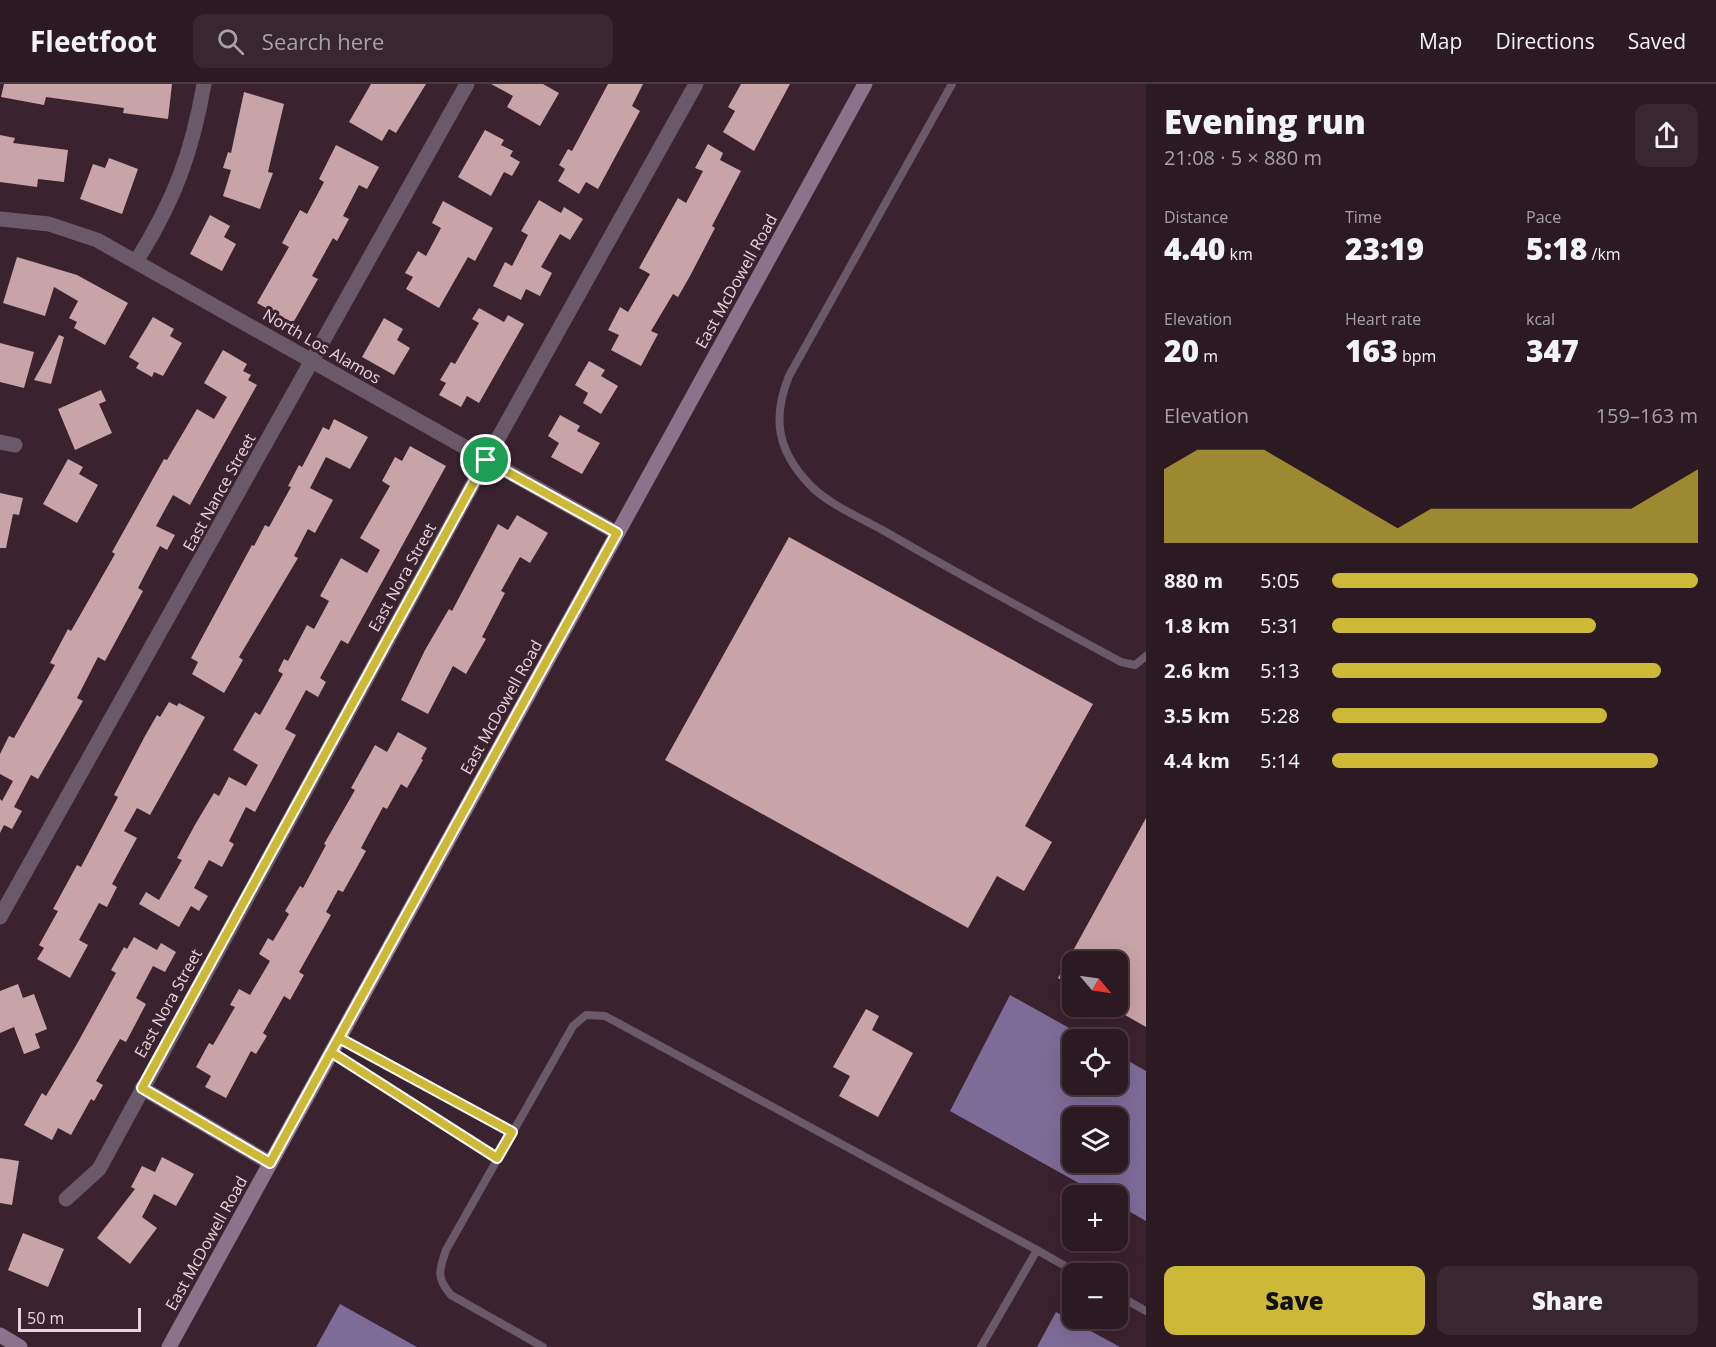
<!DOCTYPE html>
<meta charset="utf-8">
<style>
body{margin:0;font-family:"Open Sans",sans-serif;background:#382730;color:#f1f3f6;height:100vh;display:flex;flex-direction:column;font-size:22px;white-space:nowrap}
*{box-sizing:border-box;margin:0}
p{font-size:20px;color:#a6a1a6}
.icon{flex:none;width:33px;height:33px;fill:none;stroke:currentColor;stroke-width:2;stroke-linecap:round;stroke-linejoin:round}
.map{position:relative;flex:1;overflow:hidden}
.drawer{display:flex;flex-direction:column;background:#2c1a23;width:570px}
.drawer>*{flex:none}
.needle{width:39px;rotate:119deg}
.buttons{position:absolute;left:1062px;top:867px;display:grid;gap:12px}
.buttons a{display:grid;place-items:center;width:66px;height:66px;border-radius:12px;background:#2c1a23;box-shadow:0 6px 24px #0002,0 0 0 2px #483841;font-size:30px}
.scale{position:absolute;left:18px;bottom:15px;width:123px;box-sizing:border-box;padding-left:6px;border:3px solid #e7d5dd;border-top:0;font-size:16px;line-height:21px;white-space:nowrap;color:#e7d5dd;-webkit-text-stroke:4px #3b222f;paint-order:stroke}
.pin{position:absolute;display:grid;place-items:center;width:51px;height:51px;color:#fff;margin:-26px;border:3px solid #fff;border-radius:50%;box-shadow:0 2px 6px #0007}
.round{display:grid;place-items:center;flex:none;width:63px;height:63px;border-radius:12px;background:#382730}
.summary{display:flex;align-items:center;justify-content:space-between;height:102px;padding:0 18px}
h1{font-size:33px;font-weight:800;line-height:45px}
.metrics{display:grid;grid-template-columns:repeat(3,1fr);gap:9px;height:102px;padding:6px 18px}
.metrics div{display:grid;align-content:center}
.metrics b{font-size:30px;font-weight:800}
.metrics small{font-size:16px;font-weight:400}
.metrics p{font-size:16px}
.chart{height:168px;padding:12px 18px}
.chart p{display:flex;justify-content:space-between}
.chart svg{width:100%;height:108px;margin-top:6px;fill:#ceb838;opacity:.7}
.button{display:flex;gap:12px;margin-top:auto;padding:12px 18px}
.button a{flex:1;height:69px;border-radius:12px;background:#ceb838;color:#111;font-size:24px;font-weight:800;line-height:69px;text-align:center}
.button a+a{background:#382730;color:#f1f3f6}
ul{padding:0 18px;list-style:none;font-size:20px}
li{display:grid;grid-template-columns:96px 72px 1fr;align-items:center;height:45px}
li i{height:15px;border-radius:8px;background:#ceb838}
header{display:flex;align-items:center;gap:36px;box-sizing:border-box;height:84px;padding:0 30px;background:#2c1a23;border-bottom:2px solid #483841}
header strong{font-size:28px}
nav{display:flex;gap:33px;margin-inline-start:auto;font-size:21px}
.search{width:420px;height:54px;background:#382730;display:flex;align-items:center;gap:15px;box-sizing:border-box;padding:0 21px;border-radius:12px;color:#a6a1a6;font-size:22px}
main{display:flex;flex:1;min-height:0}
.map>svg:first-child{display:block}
.water{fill:#7e6c98;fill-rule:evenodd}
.building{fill:#c8a3a7}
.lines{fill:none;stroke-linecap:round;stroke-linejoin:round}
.lane{stroke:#695969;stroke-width:8}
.street{stroke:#695969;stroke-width:15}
.secondary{stroke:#8b738c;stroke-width:15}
.route-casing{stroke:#fff;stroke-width:12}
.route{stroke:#ceb838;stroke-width:8}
.labels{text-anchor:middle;stroke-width:6;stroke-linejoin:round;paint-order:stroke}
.street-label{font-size:16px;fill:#e7d5dd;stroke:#3b222f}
</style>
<header>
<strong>Fleetfoot</strong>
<div class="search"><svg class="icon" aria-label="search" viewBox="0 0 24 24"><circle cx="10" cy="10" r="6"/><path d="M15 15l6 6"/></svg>Search here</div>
<nav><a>Map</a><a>Directions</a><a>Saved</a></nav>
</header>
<main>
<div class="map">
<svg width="1146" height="1263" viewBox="0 0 1146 1263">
<rect width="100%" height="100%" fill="#3b222f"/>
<g class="water">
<path d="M 1010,911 L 1089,955 L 1072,956 L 1072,1000 L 1118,1000 L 1118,971 L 1146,987 L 1146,1137 L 1118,1121 L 1118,1112 L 1100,1111 L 950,1027 ZM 1072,1034 L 1118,1034 L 1118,1078 L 1072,1078 Z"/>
<path d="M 340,1220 L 417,1263 L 316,1263 Z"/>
<path d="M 1056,1228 L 1120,1263 L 1037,1263 Z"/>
</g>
<g class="building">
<path d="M 4,0 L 172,0 L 168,35 L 123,29 L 124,24 L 46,13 L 44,21 L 1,13 Z"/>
<path d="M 371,0 L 426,0 L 396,49 L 389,45 L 382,57 L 349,38 Z"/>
<path d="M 491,0 L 543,0 L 559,9 L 540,42 L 507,23 L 513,12 Z"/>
<path d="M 608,0 L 643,0 L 632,22 L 640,27 L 598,105 L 586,98 L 579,110 L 558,97 L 565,85 L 559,81 L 568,65 L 572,67 Z"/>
<path d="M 741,0 L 790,0 L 754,67 L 723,48 L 735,27 L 728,23 Z"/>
<path d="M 244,8 L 284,20 L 268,88 L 273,89 L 260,125 L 223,112 L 231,86 L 223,84 L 228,68 L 231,69 Z"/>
<path d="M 485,46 L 504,56 L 501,61 L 513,67 L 510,72 L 520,78 L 512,92 L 504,88 L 491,112 L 458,93 Z"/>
<path d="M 0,51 L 15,54 L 13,59 L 68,66 L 64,98 L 38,95 L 37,103 L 0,98 Z"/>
<path d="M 708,60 L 723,69 L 720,76 L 741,87 L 712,142 L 715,144 L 690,192 L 678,213 L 673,210 L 651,247 L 658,250 L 641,282 L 611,266 L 619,251 L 608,246 L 620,223 L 628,228 L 650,190 L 639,184 L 678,114 L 686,119 L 703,87 L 695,84 Z"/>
<path d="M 336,61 L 379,83 L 367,105 L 359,101 L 343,132 L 349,135 L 337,157 L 333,154 L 312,192 L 318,195 L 293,239 L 257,219 L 289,163 L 282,159 L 300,126 L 307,130 L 324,98 L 319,95 Z"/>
<path d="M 109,74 L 138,85 L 122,130 L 80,115 L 93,80 L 105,84 Z"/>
<path d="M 539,116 L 561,129 L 564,123 L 583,135 L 570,156 L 560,150 L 541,183 L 552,189 L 540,212 L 526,205 L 521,216 L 493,202 L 505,178 L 512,182 L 528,151 L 521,147 Z"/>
<path d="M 443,117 L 493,144 L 475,177 L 468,173 L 439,224 L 406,205 L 413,193 L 405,189 L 418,167 L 426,172 L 441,144 L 432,139 Z"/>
<path d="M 210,131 L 230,142 L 224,153 L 236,160 L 222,187 L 190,170 Z"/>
<path d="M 17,173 L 77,191 L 128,219 L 105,261 L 74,244 L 77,238 L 69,234 L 78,217 L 54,203 L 45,232 L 3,219 Z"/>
<path d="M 479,224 L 504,238 L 508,231 L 524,240 L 479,319 L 467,312 L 461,323 L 439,311 L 446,299 L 440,296 L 451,278 L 455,280 L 479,239 L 472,235 Z"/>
<path d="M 153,233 L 174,245 L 170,252 L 182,259 L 163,292 L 154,288 L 152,293 L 136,284 L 139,279 L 129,273 Z"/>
<path d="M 384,234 L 403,245 L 397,256 L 410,264 L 394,291 L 362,273 Z"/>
<path d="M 59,251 L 64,253 L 51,300 L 34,296 Z"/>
<path d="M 0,259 L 34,268 L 24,304 L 0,298 Z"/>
<path d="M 223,266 L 247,280 L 243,287 L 251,291 L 248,296 L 257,301 L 190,421 L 173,411 L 156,442 L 175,451 L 167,466 L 160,462 L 138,504 L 143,507 L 105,577 L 98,573 L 77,614 L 83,617 L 38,695 L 31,691 L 14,723 L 22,727 L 12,745 L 4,741 L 0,749 L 0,715 L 2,717 L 13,697 L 0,690 L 0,670 L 9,652 L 14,654 L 55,581 L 50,579 L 68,545 L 71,547 L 115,470 L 112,468 L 164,375 L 167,376 L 197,325 L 214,335 L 227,313 L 204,299 Z"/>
<path d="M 589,277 L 605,286 L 601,292 L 618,302 L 601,330 L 583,319 L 588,309 L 575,301 Z"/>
<path d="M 101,306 L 106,317 L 99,320 L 112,349 L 75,366 L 58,325 Z"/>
<path d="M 560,331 L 580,342 L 577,347 L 600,359 L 582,390 L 551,373 L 559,359 L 548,352 Z"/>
<path d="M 334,335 L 368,353 L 350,385 L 326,373 L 310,404 L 333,416 L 315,449 L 308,445 L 294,472 L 298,474 L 239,573 L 243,576 L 224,609 L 192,590 L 198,578 L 191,574 L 252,461 L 254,462 L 265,441 L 269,443 L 291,403 L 288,402 L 299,381 L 302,383 L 323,343 L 329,346 Z"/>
<path d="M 410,362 L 446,382 L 348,560 L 341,556 L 320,594 L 326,598 L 318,613 L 306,606 L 285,645 L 296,651 L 255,728 L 246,723 L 229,757 L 234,760 L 222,783 L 209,776 L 194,804 L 208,812 L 199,827 L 191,822 L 179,843 L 139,820 L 146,808 L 159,816 L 182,776 L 177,774 L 196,739 L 214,709 L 219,712 L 229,693 L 246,702 L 258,681 L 233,666 L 255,628 L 260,631 L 283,590 L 278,587 L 284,575 L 288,577 L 307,541 L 314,545 L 329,517 L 320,512 L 341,474 L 367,489 L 380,466 L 360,454 L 390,402 L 382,397 L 395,373 L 402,377 Z"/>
<path d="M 68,375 L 83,383 L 79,390 L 98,401 L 77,439 L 43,420 Z"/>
<path d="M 0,409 L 23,414 L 19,431 L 13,430 L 6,464 L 0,464 Z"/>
<path d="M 517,431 L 548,449 L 530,479 L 520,473 L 501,507 L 505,509 L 482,553 L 486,555 L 466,590 L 453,582 L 428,630 L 401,616 L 425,566 L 449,525 L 452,527 L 498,440 L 508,446 Z"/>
<path d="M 789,453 L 1093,620 L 1025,742 L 1052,758 L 1024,807 L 997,792 L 968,844 L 665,676 Z"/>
<path d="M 169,618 L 177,622 L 179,619 L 205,633 L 150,731 L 137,724 L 124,747 L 137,754 L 112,800 L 117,803 L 107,823 L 99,819 L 79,856 L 88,861 L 70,894 L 37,875 L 44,864 L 39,861 L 58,827 L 53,825 L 77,781 L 81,783 L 118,713 L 114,711 L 145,652 L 157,631 L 160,633 Z"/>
<path d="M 398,648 L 427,664 L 421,675 L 423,676 L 407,704 L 401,700 L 387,725 L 383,723 L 361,764 L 366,767 L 343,808 L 338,806 L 326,828 L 331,831 L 299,888 L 304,891 L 290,916 L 284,912 L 263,949 L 267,952 L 256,970 L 251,967 L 226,1014 L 205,1003 L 211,992 L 196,983 L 209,959 L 213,961 L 235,923 L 230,921 L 239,905 L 250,911 L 270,877 L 259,870 L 268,854 L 273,857 L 289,830 L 285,827 L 300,802 L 303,804 L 326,761 L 324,760 L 355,706 L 351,704 L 375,661 L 387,668 Z"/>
<path d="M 1146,734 L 1146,943 L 1118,927 L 1118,878 L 1072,878 L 1072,902 L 1058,894 Z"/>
<path d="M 134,853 L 157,866 L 161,859 L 176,868 L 165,888 L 153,882 L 136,914 L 146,920 L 126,958 L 120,955 L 96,997 L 103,1001 L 94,1017 L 91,1015 L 71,1051 L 58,1044 L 52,1056 L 24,1041 L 42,1009 L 46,1012 L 78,958 L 116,889 L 111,886 L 124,863 L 127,865 Z"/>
<path d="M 18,900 L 23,914 L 34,910 L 47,945 L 35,950 L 40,964 L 24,970 L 14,943 L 0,949 L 0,907 Z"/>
<path d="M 866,925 L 879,932 L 872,946 L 913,969 L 878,1033 L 839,1012 L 850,992 L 833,983 Z"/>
<path d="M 162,1073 L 194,1090 L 176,1122 L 154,1110 L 142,1133 L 157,1144 L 130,1180 L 97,1154 L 135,1105 L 131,1103 L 142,1082 L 155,1088 Z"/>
<path d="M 0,1074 L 19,1077 L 12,1121 L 0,1119 Z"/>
<path d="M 23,1149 L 64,1165 L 48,1203 L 8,1186 Z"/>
</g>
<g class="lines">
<g class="lane">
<path d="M 952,0 L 789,292 C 772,334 777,366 809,400 C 826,419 863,435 886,448 C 963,493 1042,535 1121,578 L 1135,581 L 1146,572"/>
<path d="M 339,954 L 512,1048"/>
<path d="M 331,968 L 497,1074"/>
<path d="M 1037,1166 L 1079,1190"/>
<path d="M 1118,1211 L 1146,1227"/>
<path d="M 543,1263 L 451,1211 C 436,1194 439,1186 446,1166 L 573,942 L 586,931 L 605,932 L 1037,1166 L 981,1263"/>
</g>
<g class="street">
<path d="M 0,135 L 49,140 L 97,156 L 617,449"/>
<path d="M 137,176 C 174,117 192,69 204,0"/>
<path d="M 0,358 L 15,361"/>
<path d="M 0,833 L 467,0"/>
<path d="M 142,1004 L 270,1079"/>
<path d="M 66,1115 L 99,1085 L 486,376 L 696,0"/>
</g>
<g class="secondary">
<path d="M 0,1251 L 20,1263"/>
<path d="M 169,1263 L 865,0"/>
</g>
</g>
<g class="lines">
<g class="route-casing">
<path id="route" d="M 486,376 L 142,1004 L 270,1079 L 331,968 L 339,954 L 512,1048 L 497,1074 L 331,968 L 617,449 L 486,376"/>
</g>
<use href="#route" class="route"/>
</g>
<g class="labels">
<g class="street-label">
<text transform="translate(736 197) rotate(-61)" y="6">East McDowell Road</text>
<text transform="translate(322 262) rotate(30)" y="6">North Los Alamos</text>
<text transform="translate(219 408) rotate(-61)" y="6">East Nance Street</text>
<text transform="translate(402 493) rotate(-61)" y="6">East Nora Street</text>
<text transform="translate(501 623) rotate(-61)" y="6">East McDowell Road</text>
<text transform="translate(168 919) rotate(-61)" y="6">East Nora Street</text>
<text transform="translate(206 1159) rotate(-61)" y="6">East McDowell Road</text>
</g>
</g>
</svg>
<div class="buttons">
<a><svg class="needle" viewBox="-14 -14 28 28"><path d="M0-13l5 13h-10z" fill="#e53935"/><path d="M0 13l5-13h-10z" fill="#a6a1a6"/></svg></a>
<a><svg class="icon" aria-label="locate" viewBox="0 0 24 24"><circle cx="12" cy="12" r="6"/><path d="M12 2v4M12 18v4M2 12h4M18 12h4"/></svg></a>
<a><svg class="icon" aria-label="layers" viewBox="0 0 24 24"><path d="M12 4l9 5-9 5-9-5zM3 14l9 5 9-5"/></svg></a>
<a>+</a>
<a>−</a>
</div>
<div class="scale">50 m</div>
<div class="pin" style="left:486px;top:376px;background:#1e9e55"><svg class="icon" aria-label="arrive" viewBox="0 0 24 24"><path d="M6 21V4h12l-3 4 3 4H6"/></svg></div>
</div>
<section class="drawer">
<div class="summary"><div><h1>Evening run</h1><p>21:08 · 5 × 880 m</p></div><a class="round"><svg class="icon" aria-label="share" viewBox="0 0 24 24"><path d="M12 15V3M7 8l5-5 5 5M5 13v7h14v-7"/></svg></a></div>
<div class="metrics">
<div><p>Distance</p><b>4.40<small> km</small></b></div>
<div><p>Time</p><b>23:19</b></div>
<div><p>Pace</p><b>5:18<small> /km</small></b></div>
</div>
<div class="metrics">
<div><p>Elevation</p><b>20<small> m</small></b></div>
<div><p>Heart rate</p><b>163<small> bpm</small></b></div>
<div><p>kcal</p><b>347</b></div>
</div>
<div class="chart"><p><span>Elevation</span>159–163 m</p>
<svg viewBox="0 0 160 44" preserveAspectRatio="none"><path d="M0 44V14L10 6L20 6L30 6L40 14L50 22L60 30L70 38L80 30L90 30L100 30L110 30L120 30L130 30L140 30L150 22L160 14V44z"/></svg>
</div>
<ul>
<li><b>880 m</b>5:05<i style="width:100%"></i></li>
<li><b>1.8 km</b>5:31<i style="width:72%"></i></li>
<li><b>2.6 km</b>5:13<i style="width:90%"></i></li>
<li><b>3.5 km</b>5:28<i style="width:75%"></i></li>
<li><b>4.4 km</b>5:14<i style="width:89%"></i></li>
</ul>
<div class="button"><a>Save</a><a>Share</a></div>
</section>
</main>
